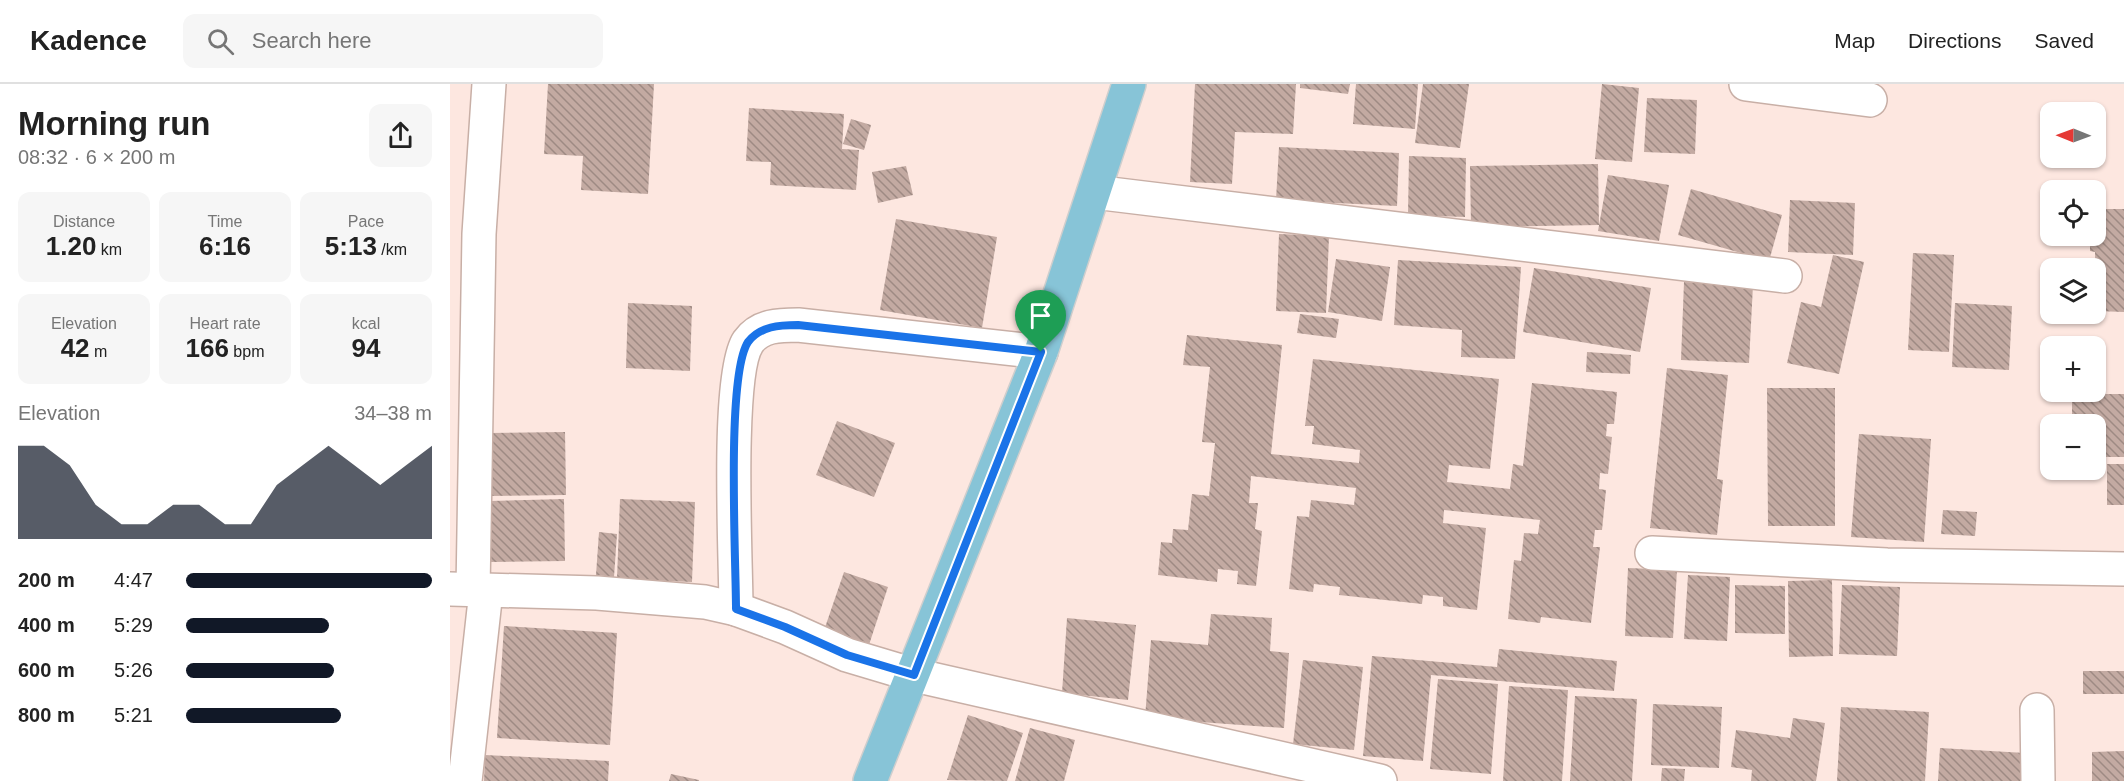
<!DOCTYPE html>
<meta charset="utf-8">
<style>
body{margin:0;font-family:Arial,sans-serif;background:#f6f6f6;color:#222;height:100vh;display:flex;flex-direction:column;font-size:22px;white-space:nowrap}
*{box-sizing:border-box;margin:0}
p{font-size:20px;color:#767676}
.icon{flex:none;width:33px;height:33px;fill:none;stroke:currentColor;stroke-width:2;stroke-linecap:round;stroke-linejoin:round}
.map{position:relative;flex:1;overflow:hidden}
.side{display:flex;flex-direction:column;background:#fff;width:450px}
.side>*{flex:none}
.needle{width:39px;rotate:271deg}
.buttons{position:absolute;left:1590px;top:18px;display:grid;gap:12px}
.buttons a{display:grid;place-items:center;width:66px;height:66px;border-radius:12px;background:#fff;box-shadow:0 2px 4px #0004;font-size:30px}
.pin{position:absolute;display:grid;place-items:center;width:51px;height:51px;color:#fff;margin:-62px -26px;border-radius:50% 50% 50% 0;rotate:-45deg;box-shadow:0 0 6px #0007}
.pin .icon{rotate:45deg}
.round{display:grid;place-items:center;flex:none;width:63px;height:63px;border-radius:12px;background:#f6f6f6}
.head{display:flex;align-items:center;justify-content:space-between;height:102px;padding:0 18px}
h1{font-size:33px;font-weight:700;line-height:45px}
.figures{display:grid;grid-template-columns:repeat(3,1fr);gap:9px;height:102px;padding:6px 18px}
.figures div{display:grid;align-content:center;border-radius:12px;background:#f6f6f6;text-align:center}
.figures b{font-size:26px;font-weight:700}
.figures small{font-size:16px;font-weight:400}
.figures p{font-size:16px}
.chart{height:168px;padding:12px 18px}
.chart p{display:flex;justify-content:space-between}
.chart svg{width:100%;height:108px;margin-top:6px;fill:#111827;opacity:.7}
ul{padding:0 18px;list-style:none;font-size:20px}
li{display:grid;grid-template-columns:96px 72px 1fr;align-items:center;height:45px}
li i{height:15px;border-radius:8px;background:#111827}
header{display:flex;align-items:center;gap:36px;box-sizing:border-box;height:84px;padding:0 30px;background:#fff;border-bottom:2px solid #e0e0e0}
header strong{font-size:28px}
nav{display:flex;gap:33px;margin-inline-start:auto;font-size:21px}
.search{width:420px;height:54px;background:#f6f6f6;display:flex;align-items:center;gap:15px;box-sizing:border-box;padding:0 21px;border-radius:12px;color:#767676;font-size:22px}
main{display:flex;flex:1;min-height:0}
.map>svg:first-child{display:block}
.building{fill:url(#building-back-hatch)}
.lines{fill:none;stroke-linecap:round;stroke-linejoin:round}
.minor-casing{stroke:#c8afa6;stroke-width:36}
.major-casing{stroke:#cfcecd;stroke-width:36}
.minor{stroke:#fff;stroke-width:33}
.major{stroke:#87c4d7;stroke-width:33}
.route-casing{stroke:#fff;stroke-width:12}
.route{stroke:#1a73e8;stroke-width:8}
</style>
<header>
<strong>Kadence</strong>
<div class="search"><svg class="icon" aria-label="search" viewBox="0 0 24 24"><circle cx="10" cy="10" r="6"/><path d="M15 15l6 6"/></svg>Search here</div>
<nav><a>Map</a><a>Directions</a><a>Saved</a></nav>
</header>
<main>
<section class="side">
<div class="head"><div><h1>Morning run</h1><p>08:32 · 6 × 200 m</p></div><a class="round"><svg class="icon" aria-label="share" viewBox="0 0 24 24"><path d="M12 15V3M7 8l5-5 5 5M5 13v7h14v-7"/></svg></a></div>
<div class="figures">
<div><p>Distance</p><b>1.20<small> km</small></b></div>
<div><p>Time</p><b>6:16</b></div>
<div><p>Pace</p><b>5:13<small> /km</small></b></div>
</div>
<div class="figures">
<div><p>Elevation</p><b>42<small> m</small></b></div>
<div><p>Heart rate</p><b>166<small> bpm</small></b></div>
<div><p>kcal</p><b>94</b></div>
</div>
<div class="chart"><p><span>Elevation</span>34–38 m</p>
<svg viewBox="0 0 160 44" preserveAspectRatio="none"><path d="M0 44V6L10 6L20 14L30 30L40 38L50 38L60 30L70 30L80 38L90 38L100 22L110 14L120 6L130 14L140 22L150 14L160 6V44z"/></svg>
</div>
<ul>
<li><b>200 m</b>4:47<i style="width:100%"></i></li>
<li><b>400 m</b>5:29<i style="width:58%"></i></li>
<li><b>600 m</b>5:26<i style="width:60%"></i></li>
<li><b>800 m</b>5:21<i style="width:63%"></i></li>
</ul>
</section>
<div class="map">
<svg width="1674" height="697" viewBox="0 0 1674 697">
<defs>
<pattern id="building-back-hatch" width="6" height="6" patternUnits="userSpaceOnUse" patternTransform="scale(1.5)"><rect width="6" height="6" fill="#c3aaa2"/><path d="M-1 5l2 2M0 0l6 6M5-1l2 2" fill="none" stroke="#9e8a83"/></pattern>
</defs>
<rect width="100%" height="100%" fill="#fde7e0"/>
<g class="building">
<path d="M 98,0 L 204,0 L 198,110 L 131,106 L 133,72 L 94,70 Z"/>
<path d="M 745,0 L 846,0 L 843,50 L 785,48 L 782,100 L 740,98 Z"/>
<path d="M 850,0 L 900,0 L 898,10 L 850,4 Z"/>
<path d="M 906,0 L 968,0 L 965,45 L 903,40 Z"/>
<path d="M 973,0 L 1019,0 L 1010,64 L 965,59 Z"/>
<path d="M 1152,0 L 1189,4 L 1182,78 L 1145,75 Z"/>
<path d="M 1197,14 L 1247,16 L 1245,70 L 1194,68 Z"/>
<path d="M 299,24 L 394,30 L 392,65 L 409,66 L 406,106 L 320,101 L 321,78 L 296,77 Z"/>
<path d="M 401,35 L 421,41 L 414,66 L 393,60 Z"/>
<path d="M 829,63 L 949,69 L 947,122 L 826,116 Z"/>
<path d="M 959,72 L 1016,74 L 1015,133 L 958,131 Z"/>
<path d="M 1148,80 L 1149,141 L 1021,143 L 1020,82 Z"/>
<path d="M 456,82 L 463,111 L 428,119 L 422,88 Z"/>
<path d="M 1158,91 L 1219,101 L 1209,157 L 1148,147 Z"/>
<path d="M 1241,105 L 1332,131 L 1319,177 L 1228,151 Z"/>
<path d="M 1340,116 L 1405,119 L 1403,171 L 1338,168 Z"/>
<path d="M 1646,125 L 1674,125 L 1674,228 L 1646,227 L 1645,168 L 1640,167 L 1640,152 L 1646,152 Z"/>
<path d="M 446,135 L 547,153 L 532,244 L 430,226 Z"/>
<path d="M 829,150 L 879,152 L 876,229 L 826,227 Z"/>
<path d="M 1463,169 L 1504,171 L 1499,268 L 1458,266 Z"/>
<path d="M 1383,171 L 1414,178 L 1389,290 L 1337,279 L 1351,218 L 1371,223 Z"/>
<path d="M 886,175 L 940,183 L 932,237 L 878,228 Z"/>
<path d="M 948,176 L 1071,183 L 1065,275 L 1011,273 L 1012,246 L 944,241 Z"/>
<path d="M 1084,184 L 1201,204 L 1190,268 L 1073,248 Z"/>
<path d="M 1234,198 L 1303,201 L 1299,279 L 1231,276 Z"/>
<path d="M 178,219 L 242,222 L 240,287 L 176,284 Z"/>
<path d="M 1505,219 L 1562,222 L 1559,286 L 1502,283 Z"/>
<path d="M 850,230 L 889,235 L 886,254 L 847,249 Z"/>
<path d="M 737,251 L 832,261 L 821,370 L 909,379 L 910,366 L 862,360 L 864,342 L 855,342 L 863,275 L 1049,295 L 1040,385 L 999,381 L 997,398 L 1060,405 L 1063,380 L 1073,382 L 1082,299 L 1167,308 L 1164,340 L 1157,340 L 1156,352 L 1162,353 L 1158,390 L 1150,389 L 1149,405 L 1156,406 L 1152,446 L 1145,446 L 1143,463 L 1150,463 L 1141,539 L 1091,533 L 1090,539 L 1058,535 L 1064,476 L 1071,477 L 1074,449 L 1088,450 L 1090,436 L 994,426 L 993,439 L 1036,444 L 1027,526 L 993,522 L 993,513 L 973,511 L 972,520 L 889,511 L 890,503 L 864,500 L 863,508 L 839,505 L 847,432 L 859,433 L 861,416 L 904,421 L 906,404 L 801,392 L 799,419 L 808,419 L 805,445 L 812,447 L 806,502 L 787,500 L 788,487 L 768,485 L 767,498 L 708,491 L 711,458 L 722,459 L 723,445 L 738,446 L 742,410 L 759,412 L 765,359 L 752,358 L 760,283 L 733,281 Z"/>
<path d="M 1137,268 L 1181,271 L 1180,290 L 1136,288 Z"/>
<path d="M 1217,284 L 1278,291 L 1267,395 L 1273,396 L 1267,451 L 1200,444 Z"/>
<path d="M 1317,304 L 1385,304 L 1385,442 L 1318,442 Z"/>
<path d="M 1622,310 L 1674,310 L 1674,373 L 1646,373 L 1646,340 L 1622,340 Z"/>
<path d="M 387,337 L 445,359 L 424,413 L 366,391 Z"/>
<path d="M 115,348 L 116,411 L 40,412 L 38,349 Z"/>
<path d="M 1409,350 L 1481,355 L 1474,458 L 1401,453 Z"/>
<rect x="1657" y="380" width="17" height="41"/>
<path d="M 114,415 L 115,477 L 41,478 L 40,417 Z"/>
<path d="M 170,415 L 245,418 L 242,498 L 167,495 Z"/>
<path d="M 1493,426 L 1527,428 L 1525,452 L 1491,450 Z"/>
<path d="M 149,448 L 167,450 L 164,493 L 146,491 Z"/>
<path d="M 1178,484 L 1227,486 L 1223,554 L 1175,552 Z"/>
<path d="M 394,488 L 438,503 L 415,573 L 370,558 Z"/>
<path d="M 1238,491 L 1280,493 L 1277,557 L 1234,555 Z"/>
<path d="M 1382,496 L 1383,572 L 1339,573 L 1338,497 Z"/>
<path d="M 1285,501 L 1335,502 L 1335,550 L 1285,549 Z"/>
<path d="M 1392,501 L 1450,503 L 1447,572 L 1389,570 Z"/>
<path d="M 761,530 L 822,534 L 820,567 L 839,569 L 834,644 L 695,634 L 701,556 L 758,561 Z"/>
<path d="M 617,534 L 686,541 L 678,616 L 612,609 Z"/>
<path d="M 54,542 L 167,549 L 160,661 L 47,654 Z"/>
<path d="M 1049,565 L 1167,577 L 1164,607 L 981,591 L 973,677 L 913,672 L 922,572 L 1047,583 Z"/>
<path d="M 853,576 L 913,583 L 904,666 L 843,660 Z"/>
<rect x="1633" y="587" width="41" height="23"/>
<path d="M 988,595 L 1048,600 L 1041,690 L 980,685 Z"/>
<path d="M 1059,602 L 1118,606 L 1112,697 L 1053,697 Z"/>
<path d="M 1125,612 L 1187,615 L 1182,697 L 1120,697 Z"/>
<path d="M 1203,620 L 1272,623 L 1269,684 L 1201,681 Z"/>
<path d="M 1391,623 L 1479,628 L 1475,697 L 1387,697 Z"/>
<path d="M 518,631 L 573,649 L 557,697 L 497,696 Z"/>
<path d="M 1343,634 L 1375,639 L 1366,697 L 1301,697 L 1302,686 L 1281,683 L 1286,646 L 1340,654 Z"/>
<path d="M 580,644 L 625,656 L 614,697 L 565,697 Z"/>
<path d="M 1490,664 L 1575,669 L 1573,697 L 1488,697 Z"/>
<path d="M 1674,667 L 1674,697 L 1642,697 L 1642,668 Z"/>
<path d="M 35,671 L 159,677 L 158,697 L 34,697 Z"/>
<path d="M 1212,684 L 1235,685 L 1234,697 L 1211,697 Z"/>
<path d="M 221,690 L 249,696 L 249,697 L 219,697 Z"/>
</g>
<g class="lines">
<g class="minor-casing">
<g id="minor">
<path d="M 1296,0 L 1420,16"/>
<path d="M 644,108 L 1335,192"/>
<path d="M 1202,469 L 1437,481 L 1674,485"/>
<path d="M 0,505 L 147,509 L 255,518 L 286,525 L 335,543 L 397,571 L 464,591 L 930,697"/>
<path d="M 23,506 L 29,150 L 39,0"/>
<path d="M 286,525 C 286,476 276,291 298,258 C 310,241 330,241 348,241 L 591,268"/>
<path d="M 1587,626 L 1588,697"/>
<path d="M 15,697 L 36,507"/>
</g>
</g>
<g class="major-casing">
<path id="major" d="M 420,697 L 591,268 L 679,0"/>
</g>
<use href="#minor" class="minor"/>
<use href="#major" class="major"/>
</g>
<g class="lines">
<g class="route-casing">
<path id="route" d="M 348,241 L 591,268 L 464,591 L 397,571 L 335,543 L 286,525 C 286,476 276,292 298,258 C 310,242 330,241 348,241 Z"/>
</g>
<use href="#route" class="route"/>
</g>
</svg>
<div class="buttons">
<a><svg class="needle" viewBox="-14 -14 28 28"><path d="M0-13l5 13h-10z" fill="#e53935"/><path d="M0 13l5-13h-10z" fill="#767676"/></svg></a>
<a><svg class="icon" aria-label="locate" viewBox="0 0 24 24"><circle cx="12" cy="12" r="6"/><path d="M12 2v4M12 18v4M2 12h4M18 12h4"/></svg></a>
<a><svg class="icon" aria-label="layers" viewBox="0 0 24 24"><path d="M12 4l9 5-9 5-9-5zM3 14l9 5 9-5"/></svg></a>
<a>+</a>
<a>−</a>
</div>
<div class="pin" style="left:591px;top:268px;background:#1e9e55"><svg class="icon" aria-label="arrive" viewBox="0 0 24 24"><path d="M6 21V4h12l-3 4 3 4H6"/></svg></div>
</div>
</main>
